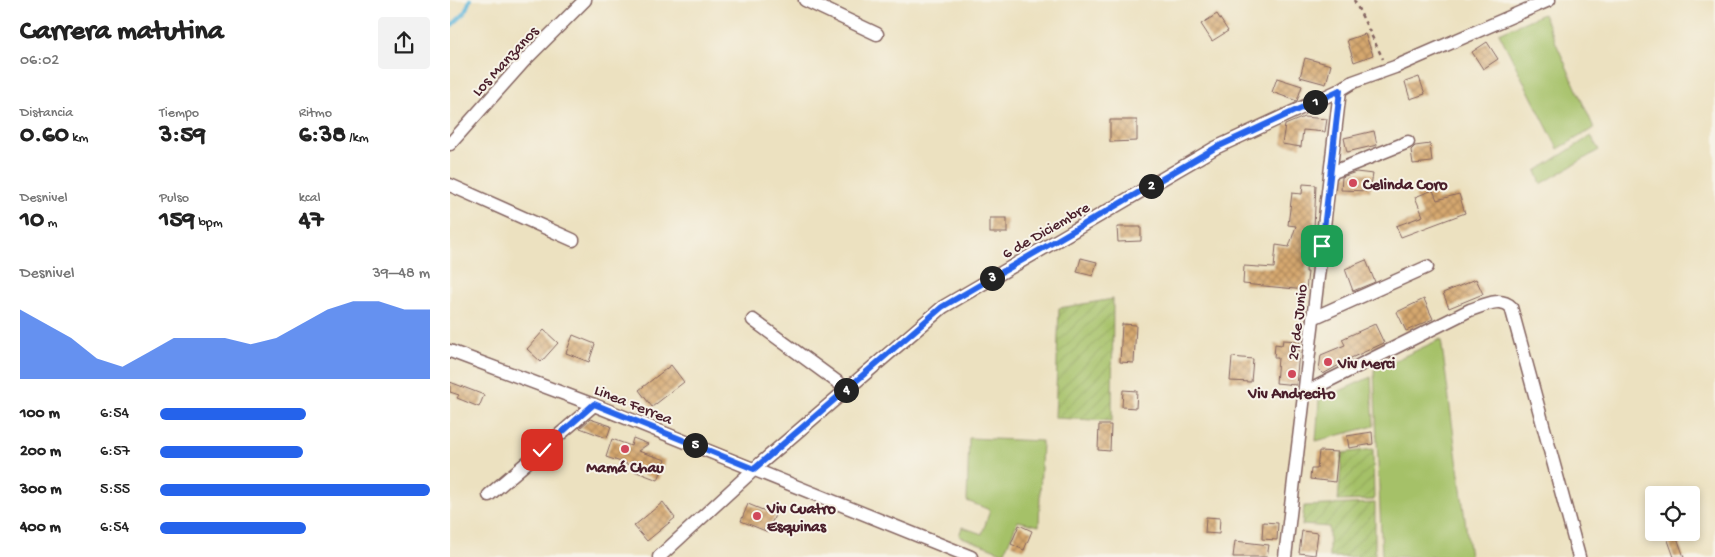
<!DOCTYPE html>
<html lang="es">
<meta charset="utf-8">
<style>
body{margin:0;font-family:"Gochi Hand",sans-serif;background:#f2f2f2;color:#222;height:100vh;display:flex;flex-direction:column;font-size:19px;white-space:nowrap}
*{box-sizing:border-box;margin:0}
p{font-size:16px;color:#767676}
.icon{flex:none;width:28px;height:28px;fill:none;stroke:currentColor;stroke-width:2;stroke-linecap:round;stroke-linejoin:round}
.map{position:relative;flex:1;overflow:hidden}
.panel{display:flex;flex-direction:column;background:#fff;width:450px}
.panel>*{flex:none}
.fabs{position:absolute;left:1195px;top:486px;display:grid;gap:10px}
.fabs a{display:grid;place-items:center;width:55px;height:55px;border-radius:5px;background:#fff;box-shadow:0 2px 8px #0003;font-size:25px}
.pin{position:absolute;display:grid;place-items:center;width:42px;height:42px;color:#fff;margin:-21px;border-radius:10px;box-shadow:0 2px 8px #0006}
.km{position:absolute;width:25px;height:25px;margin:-12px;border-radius:50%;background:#222;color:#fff;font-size:14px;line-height:25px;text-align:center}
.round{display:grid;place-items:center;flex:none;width:52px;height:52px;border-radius:5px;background:#f2f2f2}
.headline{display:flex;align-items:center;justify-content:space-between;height:85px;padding:0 20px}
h1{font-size:28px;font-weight:800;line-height:38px}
.figures{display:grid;grid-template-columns:repeat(3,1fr);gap:8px;height:85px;padding:5px 20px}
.figures div{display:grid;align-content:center}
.figures b{font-size:25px;font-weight:800}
.figures small{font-size:14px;font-weight:400}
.figures p{font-size:14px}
.chart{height:140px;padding:10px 20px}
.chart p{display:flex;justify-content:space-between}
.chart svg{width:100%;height:90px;margin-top:5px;fill:#2563eb;opacity:.7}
ul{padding:0 20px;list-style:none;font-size:16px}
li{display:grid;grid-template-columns:80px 60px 1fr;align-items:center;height:38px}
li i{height:12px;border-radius:6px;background:#2563eb}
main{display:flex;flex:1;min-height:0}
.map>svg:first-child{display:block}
.grass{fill:#a5c168;stroke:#78704a}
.garden{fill:url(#garden-furrows);stroke:#78704a}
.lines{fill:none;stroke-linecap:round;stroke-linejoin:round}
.stream{stroke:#5db5da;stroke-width:4}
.building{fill:url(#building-cross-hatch)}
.minor-casing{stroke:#83635f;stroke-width:15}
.path{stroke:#83635f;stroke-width:2.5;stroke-dasharray:4 4;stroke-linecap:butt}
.minor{stroke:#fff;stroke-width:12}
.route-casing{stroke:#fff;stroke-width:10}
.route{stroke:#2563eb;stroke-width:6}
.poi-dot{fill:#d1495b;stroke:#f7f3e8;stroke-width:2}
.labels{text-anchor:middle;stroke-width:4;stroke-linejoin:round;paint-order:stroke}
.street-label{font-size:16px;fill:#4a1f2b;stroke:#f7f3e8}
.poi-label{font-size:16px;font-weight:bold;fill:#4a1f2b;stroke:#f7f3e8;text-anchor:start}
</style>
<main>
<section class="panel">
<div class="headline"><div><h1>Carrera matutina</h1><p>06:02</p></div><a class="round"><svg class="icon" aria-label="share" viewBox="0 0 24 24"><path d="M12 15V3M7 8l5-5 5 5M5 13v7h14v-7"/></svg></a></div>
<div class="figures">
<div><p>Distancia</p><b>0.60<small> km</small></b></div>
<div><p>Tiempo</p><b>3:59</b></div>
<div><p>Ritmo</p><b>6:38<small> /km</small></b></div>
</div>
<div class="figures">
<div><p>Desnivel</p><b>10<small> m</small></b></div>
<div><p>Pulso</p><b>159<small> bpm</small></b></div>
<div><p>kcal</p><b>47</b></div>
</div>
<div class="chart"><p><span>Desnivel</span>39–48 m</p>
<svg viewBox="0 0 160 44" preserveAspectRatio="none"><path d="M0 44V10L10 17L20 24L30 34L40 38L50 31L60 24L70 24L80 24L90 27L100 24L110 17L120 10L130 6L140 6L150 10L160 10V44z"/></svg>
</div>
<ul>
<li><b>100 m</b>6:54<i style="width:54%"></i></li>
<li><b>200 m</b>6:57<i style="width:53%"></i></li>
<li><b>300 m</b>5:55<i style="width:100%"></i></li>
<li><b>400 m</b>6:54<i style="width:54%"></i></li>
</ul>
</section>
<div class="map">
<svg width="1265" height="557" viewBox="0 0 1265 557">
<defs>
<pattern id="garden-furrows" width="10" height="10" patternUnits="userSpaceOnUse" patternTransform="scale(1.25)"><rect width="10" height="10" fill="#a5c168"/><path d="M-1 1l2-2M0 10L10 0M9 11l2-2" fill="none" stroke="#90a55a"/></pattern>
<pattern id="building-cross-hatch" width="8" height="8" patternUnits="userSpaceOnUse" patternTransform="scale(1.25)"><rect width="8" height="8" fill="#d5a86f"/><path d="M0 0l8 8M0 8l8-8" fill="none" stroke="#af885b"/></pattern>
</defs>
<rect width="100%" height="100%" fill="#f7f3e8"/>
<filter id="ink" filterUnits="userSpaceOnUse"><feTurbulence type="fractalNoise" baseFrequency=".02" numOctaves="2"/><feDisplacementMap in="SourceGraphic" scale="10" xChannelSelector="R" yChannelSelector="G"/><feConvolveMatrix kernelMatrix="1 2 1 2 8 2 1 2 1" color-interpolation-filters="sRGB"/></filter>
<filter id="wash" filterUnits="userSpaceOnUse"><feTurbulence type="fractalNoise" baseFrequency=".0096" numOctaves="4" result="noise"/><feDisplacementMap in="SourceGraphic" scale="20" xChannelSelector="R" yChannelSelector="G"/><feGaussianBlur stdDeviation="1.12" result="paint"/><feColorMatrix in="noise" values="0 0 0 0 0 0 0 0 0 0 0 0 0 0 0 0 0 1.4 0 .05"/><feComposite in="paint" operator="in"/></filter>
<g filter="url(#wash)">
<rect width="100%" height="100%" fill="#ece1c0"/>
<g class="grass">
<path d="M 1093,14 L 1144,128 L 1108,149 L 1049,33 Z"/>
<path d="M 1141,136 L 1149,150 L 1091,184 L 1086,171 Z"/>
<path d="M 991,339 L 1020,557 L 932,557 L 924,370 Z"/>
<path d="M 921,377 L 924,426 L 866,441 L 869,400 Z"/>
<path d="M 519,438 L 592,441 L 589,526 L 568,521 L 554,553 L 509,536 L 512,527 L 532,534 L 540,510 L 517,501 Z"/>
</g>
<g class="garden">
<path d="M 663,299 L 662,421 L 605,418 L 609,308 Z"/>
<path d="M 923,449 L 924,500 L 888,501 L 892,453 Z"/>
<path d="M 925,503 L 925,557 L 879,557 L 879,527 L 852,525 L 854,506 Z"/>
</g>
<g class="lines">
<path class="stream" d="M 0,27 L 14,14 L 20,0"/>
</g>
<g id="blocks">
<g class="building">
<path d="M 767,14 L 778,31 L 762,41 L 751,24 Z"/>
<path d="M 915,34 L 923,55 L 904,62 L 897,40 Z"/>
<path d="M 1037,42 L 1048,59 L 1033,69 L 1022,52 Z"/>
<path d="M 855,58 L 881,65 L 876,84 L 850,77 Z"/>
<path d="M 969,77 L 975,94 L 960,99 L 955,82 Z"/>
<path d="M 827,78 L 852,86 L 847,101 L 822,92 Z"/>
<path d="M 854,117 L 877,119 L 875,132 L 853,130 L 851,147 L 832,144 L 835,125 Z"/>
<path d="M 660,120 L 687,120 L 687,141 L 660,142 Z"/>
<path d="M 924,131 L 927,145 L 897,152 L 894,138 Z"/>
<path d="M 980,144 L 982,162 L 963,164 L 961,150 L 965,146 Z"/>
<path d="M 906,172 L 923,174 L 920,191 L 891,190 L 892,177 Z"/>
<path d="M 853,184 L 866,185 L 864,228 L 860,228 L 856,272 L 858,272 L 856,290 L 793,284 L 794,266 L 824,268 L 826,245 L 839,247 L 846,226 L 838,225 L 842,193 L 852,194 Z"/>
<path d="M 983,190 L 987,200 L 1009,194 L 1015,213 L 951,237 L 946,226 L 973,216 L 965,197 Z"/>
<rect x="540" y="218" width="17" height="15"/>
<path d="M 667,227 L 691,227 L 691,241 L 668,242 Z"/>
<path d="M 631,258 L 647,262 L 643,276 L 627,272 Z"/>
<path d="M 916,260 L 925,282 L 903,291 L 895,269 Z"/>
<path d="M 1026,279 L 1033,294 L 999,308 L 993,293 Z"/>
<path d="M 974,299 L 983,319 L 956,331 L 947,312 Z"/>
<path d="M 672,324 L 686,325 L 684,363 L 670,362 Z"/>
<path d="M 925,324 L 934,343 L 890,363 L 891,364 L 873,374 L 869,370 L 871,355 L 895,345 L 892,339 Z"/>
<path d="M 94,330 L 108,343 L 91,362 L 77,349 Z"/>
<path d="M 123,335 L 145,344 L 139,362 L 116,353 Z"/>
<path d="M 833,340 L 850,341 L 846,385 L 826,383 L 828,358 L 824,358 L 825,344 L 832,345 Z"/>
<path d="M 782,357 L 803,359 L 801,382 L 780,381 Z"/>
<path d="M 221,365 L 234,382 L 202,407 L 189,390 Z"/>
<path d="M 0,382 L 34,395 L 29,407 L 7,398 L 9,395 L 0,392 Z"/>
<path d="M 673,390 L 687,391 L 686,408 L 672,407 Z"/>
<path d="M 140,419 L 161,426 L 157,438 L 130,428 Z"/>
<path d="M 649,425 L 661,425 L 660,451 L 648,450 Z"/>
<path d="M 922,432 L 923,444 L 899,448 L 897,436 Z"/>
<path d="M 183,438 L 198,444 L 188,451 L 216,460 L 208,480 L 184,471 L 186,467 L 156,457 L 162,439 L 181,446 Z"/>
<path d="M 869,451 L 888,452 L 885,482 L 860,479 L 861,469 L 867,469 Z"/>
<path d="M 213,502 L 225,518 L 197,541 L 184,526 Z"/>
<path d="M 298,504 L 325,515 L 318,532 L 291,521 Z"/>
<path d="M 756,517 L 770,518 L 769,534 L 755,533 Z"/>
<path d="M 813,522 L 828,523 L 827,540 L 812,539 Z"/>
<path d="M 569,525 L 582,531 L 574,550 L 561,544 Z"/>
<path d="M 852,531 L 868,533 L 865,555 L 849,553 Z"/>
<path d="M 1215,532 L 1225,532 L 1234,557 L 1224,557 Z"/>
<path d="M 785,541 L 819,545 L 817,557 L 783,557 Z"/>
</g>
</g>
</g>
<g filter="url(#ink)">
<use href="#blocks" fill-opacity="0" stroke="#83635f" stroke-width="1"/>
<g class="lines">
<g class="minor-casing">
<g id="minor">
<path d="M 355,0 L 427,34"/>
<path d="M 0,144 L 74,61 L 135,0"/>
<path d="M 881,173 L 958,142"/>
<path d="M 0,185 L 123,240"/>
<path d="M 863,318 L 977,267"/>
<path d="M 303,320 L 397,389"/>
<path d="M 0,351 L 144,405 L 521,557"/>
<path d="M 854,393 L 1020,310 C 1033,306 1050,296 1061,307 L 1129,557"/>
<path d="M 39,495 L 144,405"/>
<path d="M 209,557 L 311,463 L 493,307 L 765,148 L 890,90 L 903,82 L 945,67 L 1099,0"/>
<path d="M 835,557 L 890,90"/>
</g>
</g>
<path class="path" d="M 904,0 L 933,59"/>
<use href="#minor" class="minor"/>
</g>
</g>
<g class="lines" filter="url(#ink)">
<g class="route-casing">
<path id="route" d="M 92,450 L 144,404 L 304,469 L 492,307 L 765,148 L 890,90 L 872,246"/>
</g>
<use href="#route" class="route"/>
</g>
<g class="poi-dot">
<circle cx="903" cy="183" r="5"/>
<circle cx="878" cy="362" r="5"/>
<circle cx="842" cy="374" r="5"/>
<circle cx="175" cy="449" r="5"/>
<circle cx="307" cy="516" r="5"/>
</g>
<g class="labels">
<g class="street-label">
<text transform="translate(54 60) rotate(-47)" y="6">Los Manzanos</text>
<text transform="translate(595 229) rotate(-30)" y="6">6 de Diciembre</text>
<text transform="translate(846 322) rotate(-83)" y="6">29 de Junio</text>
<text transform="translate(184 403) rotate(22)" y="6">Linea Ferrea</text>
</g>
<g class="poi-label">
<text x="913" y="189">Celinda Coro</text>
<text x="888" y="368">Viv Merci</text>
<text x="842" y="398" text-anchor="middle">Viv Andrecito</text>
<text x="175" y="472" text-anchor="middle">Mamá Chau</text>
<text x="317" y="513">Viv Cuatro<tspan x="317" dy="18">Esquinas</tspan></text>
</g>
</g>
</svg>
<div class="fabs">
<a><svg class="icon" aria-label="locate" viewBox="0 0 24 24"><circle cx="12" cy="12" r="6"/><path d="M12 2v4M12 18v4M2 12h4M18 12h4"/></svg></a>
</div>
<div class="pin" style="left:872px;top:246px;background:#1e9e55"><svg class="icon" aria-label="arrive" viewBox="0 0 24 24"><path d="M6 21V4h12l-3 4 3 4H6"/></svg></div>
<div class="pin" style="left:92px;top:450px;background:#d93025"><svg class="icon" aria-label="check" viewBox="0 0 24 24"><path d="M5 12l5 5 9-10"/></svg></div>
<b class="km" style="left:865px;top:102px">1</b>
<b class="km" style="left:701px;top:186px">2</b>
<b class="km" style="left:542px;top:278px">3</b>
<b class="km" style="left:396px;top:390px">4</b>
<b class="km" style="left:245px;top:445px">5</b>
</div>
</main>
